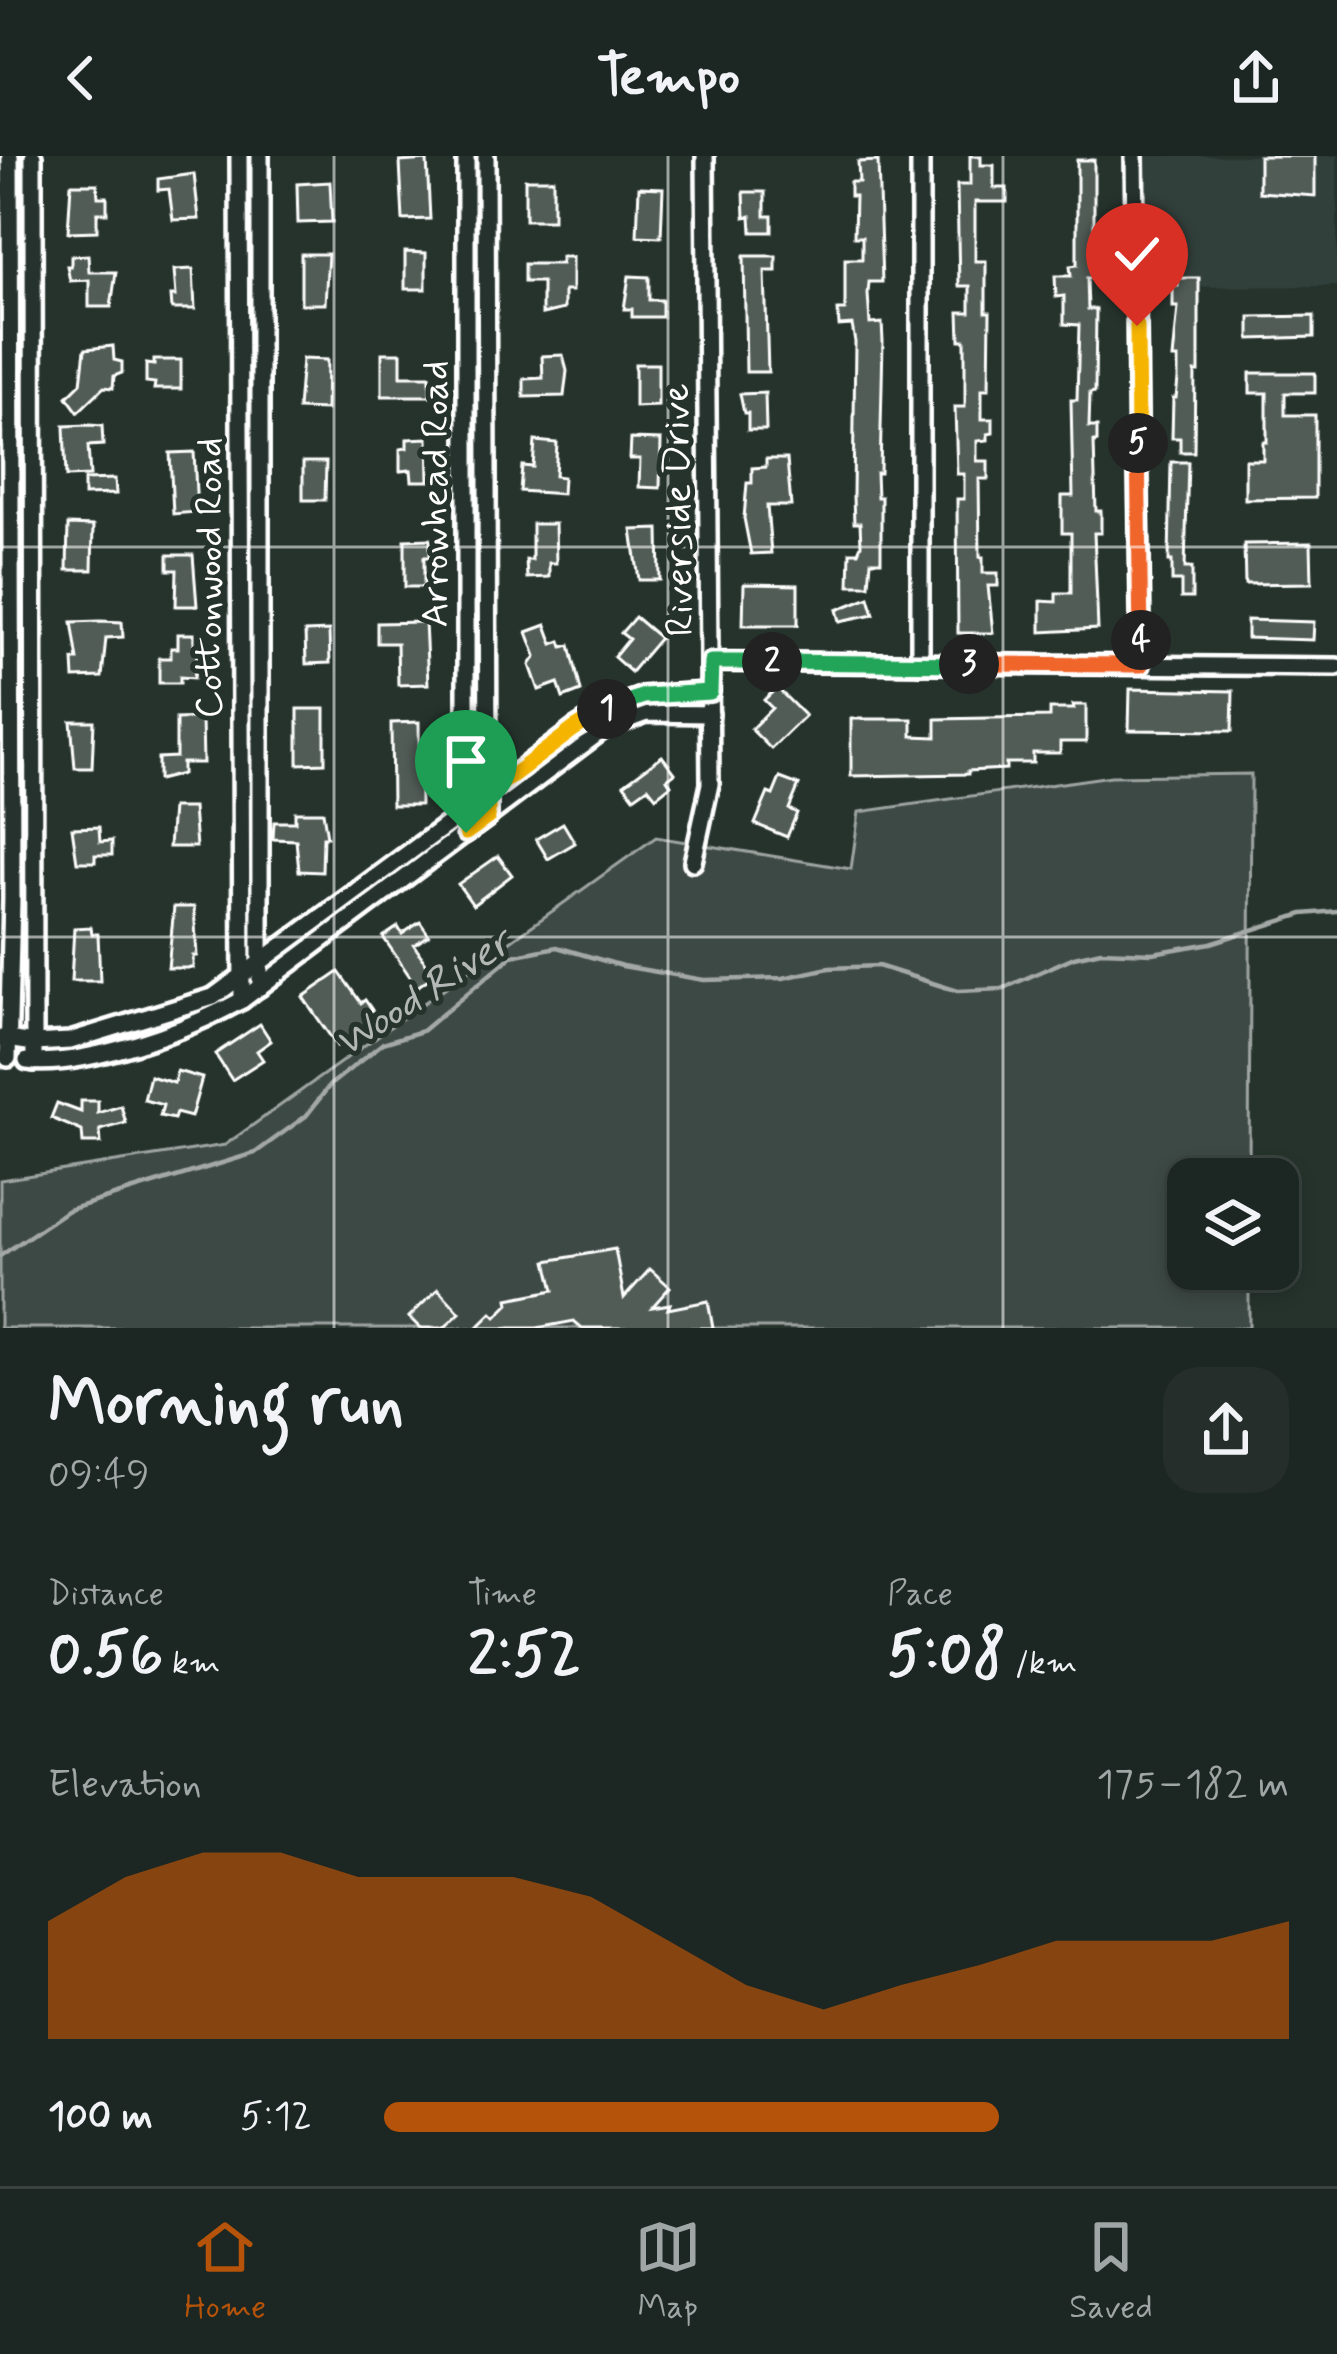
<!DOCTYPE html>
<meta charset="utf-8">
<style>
body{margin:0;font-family:Mynerve,sans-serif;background:#252e2a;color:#f1f3f6;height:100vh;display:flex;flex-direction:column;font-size:45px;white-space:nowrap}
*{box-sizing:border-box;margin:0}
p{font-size:39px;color:#a0a5a5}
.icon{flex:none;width:66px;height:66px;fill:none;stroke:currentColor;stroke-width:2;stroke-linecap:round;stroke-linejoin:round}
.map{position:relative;height:1172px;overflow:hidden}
.details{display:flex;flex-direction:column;background:#1c2622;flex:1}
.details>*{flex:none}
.tools{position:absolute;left:1167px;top:1002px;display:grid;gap:24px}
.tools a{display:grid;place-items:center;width:132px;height:132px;border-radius:24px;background:#1c2622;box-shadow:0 6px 18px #0003,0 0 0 3px #3a4340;font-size:60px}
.pin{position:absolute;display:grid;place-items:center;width:102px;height:102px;color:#fff;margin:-123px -51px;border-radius:50% 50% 50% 0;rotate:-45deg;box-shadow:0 0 12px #0007}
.pin .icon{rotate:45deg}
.km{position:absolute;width:60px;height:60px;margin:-30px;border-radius:50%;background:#222;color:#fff;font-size:33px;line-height:60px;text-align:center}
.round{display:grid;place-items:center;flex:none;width:126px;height:126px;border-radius:36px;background:#252e2a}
.overview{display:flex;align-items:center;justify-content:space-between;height:204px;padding:0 48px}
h1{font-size:66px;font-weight:700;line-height:90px}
.figures{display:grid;grid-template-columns:repeat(3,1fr);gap:18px;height:204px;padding:12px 48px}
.figures div{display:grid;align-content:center}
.figures b{font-size:60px;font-weight:700}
.figures small{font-size:33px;font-weight:400}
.figures p{font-size:33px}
.chart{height:336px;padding:24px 48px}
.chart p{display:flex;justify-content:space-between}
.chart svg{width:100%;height:216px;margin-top:12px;fill:#b45309;opacity:.7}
ul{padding:0 48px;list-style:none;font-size:39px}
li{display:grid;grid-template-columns:192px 144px 1fr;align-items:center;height:90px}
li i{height:30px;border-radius:15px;background:#b45309}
header{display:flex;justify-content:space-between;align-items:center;height:156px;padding:0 48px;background:#1c2622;font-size:54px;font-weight:700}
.tabs{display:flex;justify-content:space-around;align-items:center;height:168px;border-top:3px solid #3a4340;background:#1c2622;font-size:33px;color:#a0a5a5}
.tabs a{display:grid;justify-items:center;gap:6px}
.tabs .selected{color:#b45309}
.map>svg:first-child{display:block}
.built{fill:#333f3a}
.green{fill:#3e4944;stroke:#9ea4a2;stroke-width:3}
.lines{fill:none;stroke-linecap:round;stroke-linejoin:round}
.stream{stroke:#a4a9a7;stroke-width:4.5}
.building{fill:#515c57;stroke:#fff;stroke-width:3}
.minor-casing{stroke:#fff;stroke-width:24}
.minor{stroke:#26332d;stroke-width:15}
.split-1-casing{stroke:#fff;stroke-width:24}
.split-2-casing{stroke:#fff;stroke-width:24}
.split-3-casing{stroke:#fff;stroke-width:24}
.split-4-casing{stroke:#fff;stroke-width:24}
.split-5-casing{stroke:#fff;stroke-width:24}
.split-6-casing{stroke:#fff;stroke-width:24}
.split-1{stroke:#f5b400;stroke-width:15}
.split-2{stroke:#22a559;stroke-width:15}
.split-3{stroke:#22a559;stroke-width:15}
.split-4{stroke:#f0652b;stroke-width:15}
.split-5{stroke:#f0652b;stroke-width:15}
.split-6{stroke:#f5b400;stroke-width:15}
.grid{fill:none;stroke:#fff;stroke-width:3;stroke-opacity:0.55}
.labels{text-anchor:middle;stroke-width:10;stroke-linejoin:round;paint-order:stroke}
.street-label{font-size:39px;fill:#fff;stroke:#26332d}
.water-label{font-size:42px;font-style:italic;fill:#b3b8b6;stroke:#26332d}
</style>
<header><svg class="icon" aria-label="back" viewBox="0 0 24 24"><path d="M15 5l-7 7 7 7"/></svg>Tempo<svg class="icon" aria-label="share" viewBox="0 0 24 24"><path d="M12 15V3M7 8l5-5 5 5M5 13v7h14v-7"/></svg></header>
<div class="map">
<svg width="1337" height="1172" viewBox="0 0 1337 1172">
<rect width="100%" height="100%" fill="#26332d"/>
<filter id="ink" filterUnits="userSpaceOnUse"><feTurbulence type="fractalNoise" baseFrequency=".00833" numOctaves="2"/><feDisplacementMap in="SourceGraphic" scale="24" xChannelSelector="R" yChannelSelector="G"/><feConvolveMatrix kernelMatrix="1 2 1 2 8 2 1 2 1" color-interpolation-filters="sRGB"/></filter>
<g filter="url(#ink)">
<path class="built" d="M 1141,0 L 1337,0 L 1337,130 L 1143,131 Z"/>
<path class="green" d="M 1251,618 L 1249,1023 L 1188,1023 L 1188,1113 L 1249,1113 L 1249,1172 L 0,1172 L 0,1024 L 225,989 L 656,681 L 851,713 L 859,656 L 1111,620 Z"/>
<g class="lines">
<path class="stream" d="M 0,1100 L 68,1054 L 255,997 L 306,960 L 330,929 L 383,887 L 422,875 L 512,800 L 557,791 L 622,810 L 704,824 L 783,822 L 829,812 L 878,810 L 958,835 L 1002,833 L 1074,801 L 1101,795 L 1153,797 L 1211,787 L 1303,758 L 1337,755"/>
</g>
<g class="building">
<path d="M 970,0 L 981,0 L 981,9 L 994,9 L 994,32 L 1007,32 L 1007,46 L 975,46 L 975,105 L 986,105 L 986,156 L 990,156 L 989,233 L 982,233 L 982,263 L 993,263 L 993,277 L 988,278 L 988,284 L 977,285 L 977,305 L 988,305 L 988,323 L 979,323 L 980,401 L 983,401 L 983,417 L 998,417 L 998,430 L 988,430 L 993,477 L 958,477 L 957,343 L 964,343 L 964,318 L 957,318 L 955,251 L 965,251 L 965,184 L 960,184 L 959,156 L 970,156 L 970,130 L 959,130 L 957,29 L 970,29 Z"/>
<path d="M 1259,0 L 1315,0 L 1315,40 L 1259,36 Z"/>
<path d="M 427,4 L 430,63 L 403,64 L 400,6 Z"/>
<path d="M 1077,4 L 1094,4 L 1094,122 L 1087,122 L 1088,153 L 1096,153 L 1095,236 L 1090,237 L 1089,271 L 1097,271 L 1097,286 L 1094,286 L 1096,355 L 1101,355 L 1101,377 L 1094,377 L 1098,473 L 1041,476 L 1041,445 L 1056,446 L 1056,437 L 1071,437 L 1071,377 L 1062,377 L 1062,340 L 1073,340 L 1071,244 L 1077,244 L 1079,169 L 1064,168 L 1064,140 L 1056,141 L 1055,120 L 1071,120 L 1070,110 L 1077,109 Z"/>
<path d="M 878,5 L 882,126 L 869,126 L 868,138 L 870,168 L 882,167 L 883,185 L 880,317 L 876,317 L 877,341 L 881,341 L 881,405 L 871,405 L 869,429 L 849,429 L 850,396 L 858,396 L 861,389 L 860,367 L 854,367 L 853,341 L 855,186 L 852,169 L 839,170 L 838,154 L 845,154 L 845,103 L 862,103 L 862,81 L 854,81 L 855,40 L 850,40 L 850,26 L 859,26 L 858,6 Z"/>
<path d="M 194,18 L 199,63 L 173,64 L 169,33 L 158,34 L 158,23 Z"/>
<rect x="525" y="23" width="28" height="41"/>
<path d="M 330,26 L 332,66 L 298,67 L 297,28 Z"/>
<path d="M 71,28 L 97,28 L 98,41 L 107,41 L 107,57 L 97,57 L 97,75 L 68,76 Z"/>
<path d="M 639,31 L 663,32 L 661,81 L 637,80 Z"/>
<path d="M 744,36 L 765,36 L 765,60 L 772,60 L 772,76 L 752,76 L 751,60 L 745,61 Z"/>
<path d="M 405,96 L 426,97 L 426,133 L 405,133 Z"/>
<path d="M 301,98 L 328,98 L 325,148 L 301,148 Z"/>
<path d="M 88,99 L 89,116 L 116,116 L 111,151 L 89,151 L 89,124 L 70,125 L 67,110 L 71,110 L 71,100 Z"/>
<path d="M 744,100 L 776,100 L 776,115 L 765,115 L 768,216 L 746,216 Z"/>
<path d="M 561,101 L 572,101 L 572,135 L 564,135 L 564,153 L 542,158 L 542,126 L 524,126 L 524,108 L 561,108 Z"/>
<path d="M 193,113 L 195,153 L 172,153 L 171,140 L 176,140 L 174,114 Z"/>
<path d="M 629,120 L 649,121 L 649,144 L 662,144 L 662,161 L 632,161 L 632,153 L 624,153 Z"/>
<path d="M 1178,122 L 1199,122 L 1199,216 L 1195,216 L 1194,296 L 1180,296 L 1180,282 L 1172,282 L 1173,242 L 1176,242 L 1178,223 L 1178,203 L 1173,203 L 1178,151 L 1173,151 L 1173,130 L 1178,130 Z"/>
<path d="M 1314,160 L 1314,181 L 1250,183 L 1250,161 Z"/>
<path d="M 113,190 L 114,204 L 122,206 L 122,217 L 114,220 L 113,232 L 104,231 L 78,256 L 67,241 L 81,227 L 85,193 Z"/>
<path d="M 382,197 L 401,197 L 401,220 L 430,220 L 430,240 L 382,240 Z"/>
<path d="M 563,199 L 567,215 L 564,240 L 524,241 L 524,223 L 543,222 L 542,200 Z"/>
<path d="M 302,203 L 327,204 L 326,254 L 298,253 Z"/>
<path d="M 154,204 L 181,204 L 181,233 L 154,233 L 155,227 L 146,226 L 146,208 L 154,209 Z"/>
<path d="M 635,208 L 658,208 L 658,250 L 635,251 Z"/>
<path d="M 1250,217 L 1315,217 L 1315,237 L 1285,237 L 1285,259 L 1315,259 L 1315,342 L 1245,343 L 1245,304 L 1263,304 L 1263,286 L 1267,286 L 1267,237 L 1250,237 Z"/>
<path d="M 765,237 L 766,274 L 748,274 L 748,257 L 744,257 L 740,238 Z"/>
<path d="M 89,269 L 102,270 L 103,289 L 88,290 L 90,320 L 66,321 L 64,270 Z"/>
<path d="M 428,282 L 429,325 L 412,325 L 411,314 L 400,315 L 400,293 L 407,292 L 407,283 Z"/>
<path d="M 631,283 L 661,284 L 660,332 L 639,331 L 640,303 L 630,303 Z"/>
<path d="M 535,285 L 557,287 L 555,320 L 563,321 L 562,338 L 520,335 L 522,310 L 533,311 Z"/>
<path d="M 194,296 L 197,356 L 173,358 L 170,297 Z"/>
<path d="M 766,303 L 787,303 L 791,350 L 767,350 L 771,397 L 751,398 L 744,362 L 747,327 L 752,327 L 752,312 L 766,311 Z"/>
<path d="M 303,306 L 326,306 L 325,344 L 303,344 Z"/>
<path d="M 1171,306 L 1188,306 L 1185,412 L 1192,412 L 1192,442 L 1181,442 L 1181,425 L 1172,425 L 1172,405 L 1169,405 Z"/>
<path d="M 115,323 L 116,338 L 84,339 L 84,324 Z"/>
<path d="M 532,368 L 555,368 L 556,407 L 549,407 L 549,421 L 527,422 L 526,404 L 532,404 Z"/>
<path d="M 68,369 L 93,370 L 92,414 L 67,414 Z"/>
<path d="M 659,373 L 660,424 L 639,424 L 632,374 Z"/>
<path d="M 430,383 L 430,401 L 424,401 L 424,431 L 405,431 L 405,384 Z"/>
<path d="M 1311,387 L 1312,427 L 1245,428 L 1244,388 Z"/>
<path d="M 168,399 L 193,399 L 197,450 L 176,450 L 177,414 L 168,414 Z"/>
<path d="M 744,428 L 798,429 L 798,469 L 743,469 Z"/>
<path d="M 869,441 L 874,458 L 840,465 L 837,454 Z"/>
<path d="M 635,461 L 660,482 L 631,516 L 614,501 L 629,483 L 621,477 Z"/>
<path d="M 1247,464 L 1314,466 L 1313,484 L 1247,482 Z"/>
<path d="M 100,465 L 122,466 L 123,481 L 106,482 L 102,521 L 74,522 L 73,504 L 78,504 L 72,466 Z"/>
<path d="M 425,466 L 428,528 L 398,529 L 397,487 L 377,487 L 377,467 Z"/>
<path d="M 546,469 L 553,488 L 561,485 L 563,491 L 570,489 L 581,535 L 563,542 L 558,527 L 539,534 L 530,509 L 536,500 L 527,476 Z"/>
<path d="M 329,475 L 330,507 L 306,508 L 305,476 Z"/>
<path d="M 178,478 L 194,478 L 194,490 L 198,490 L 194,522 L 180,521 L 180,527 L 159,527 L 159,502 L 171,502 L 171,492 L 178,492 Z"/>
<path d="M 777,532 L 805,560 L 771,593 L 751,573 L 772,552 L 764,544 Z"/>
<path d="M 1130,533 L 1233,535 L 1232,575 L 1129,574 Z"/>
<path d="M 1073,549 L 1086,549 L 1086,586 L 1060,586 L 1060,597 L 1033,597 L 1033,607 L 1006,607 L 1006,613 L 968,615 L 968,618 L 851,620 L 851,563 L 912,563 L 912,580 L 936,581 L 936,563 L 1050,561 L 1050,553 L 1074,553 Z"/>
<path d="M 298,553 L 325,553 L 325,607 L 298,608 Z"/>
<path d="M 202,562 L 203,607 L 182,607 L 182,618 L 158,624 L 158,602 L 176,601 L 176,563 Z"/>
<path d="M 71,565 L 94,565 L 92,612 L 75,612 Z"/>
<path d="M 419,566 L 420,649 L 392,649 L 391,567 Z"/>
<path d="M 662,600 L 675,617 L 667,623 L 671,629 L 656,641 L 648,631 L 634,641 L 624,628 Z"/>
<path d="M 780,622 L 799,629 L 789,653 L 797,657 L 787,681 L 755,668 L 768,637 L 773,639 Z"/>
<path d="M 172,652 L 193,652 L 196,691 L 169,691 Z"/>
<path d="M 295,656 L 323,656 L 327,681 L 323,681 L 322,716 L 299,715 L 296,684 L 273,683 L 274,666 L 295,666 Z"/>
<path d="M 563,667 L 575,687 L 548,703 L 536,683 Z"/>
<path d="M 99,671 L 100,686 L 112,685 L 112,699 L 95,699 L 95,706 L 77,706 L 72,672 Z"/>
<path d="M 498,700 L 512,719 L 473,749 L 458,728 Z"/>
<path d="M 174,751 L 194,751 L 197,800 L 193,800 L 193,812 L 168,812 Z"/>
<path d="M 420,766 L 429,779 L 414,789 L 434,819 L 417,831 L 383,781 L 398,771 L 402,778 Z"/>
<path d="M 91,771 L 92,778 L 98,778 L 100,825 L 71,825 L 74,772 Z"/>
<path d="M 339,816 L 361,847 L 365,844 L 372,854 L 366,859 L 371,866 L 337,890 L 303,841 Z"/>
<path d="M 260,868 L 271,885 L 257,895 L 263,904 L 232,924 L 215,898 Z"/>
<path d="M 177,915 L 202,922 L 191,961 L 176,957 L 174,963 L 160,960 L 163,949 L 144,944 L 150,920 L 174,927 Z"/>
<path d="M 81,945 L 98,945 L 98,957 L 121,950 L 126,967 L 100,974 L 101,987 L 83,987 L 82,975 L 51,962 L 57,947 L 81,956 Z"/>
<path d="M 615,1093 L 624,1142 L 650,1113 L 670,1131 L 652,1151 L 670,1148 L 668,1153 L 708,1145 L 713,1172 L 582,1172 L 574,1165 L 537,1172 L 477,1172 L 492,1157 L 496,1161 L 509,1148 L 508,1143 L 554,1134 L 547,1105 Z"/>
<path d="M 438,1133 L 460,1157 L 444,1172 L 420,1172 L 409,1161 Z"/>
</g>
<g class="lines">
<g class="minor-casing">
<g id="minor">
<path d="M 33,0 L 34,906"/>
<path d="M 239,0 L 242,844"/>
<path d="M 260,0 L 260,831"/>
<path d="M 466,0 L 466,657"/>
<path d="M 486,0 L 488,640"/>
<path d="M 920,0 L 920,508"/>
<path d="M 1134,0 L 1141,509"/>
<path d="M 711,506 L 1337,511"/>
<path d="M 693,706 L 710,628 L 705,0"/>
<path d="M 1,882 L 34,887 L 70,885 L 213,841 L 597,558 L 644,540 L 710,536"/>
<path d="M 8,902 L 12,742 L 10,0"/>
<path d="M 27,905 C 88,911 188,874 242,844 L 604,573 L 646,557 L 710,558"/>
</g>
</g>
<use href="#minor" class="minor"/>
</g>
</g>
<g class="lines" filter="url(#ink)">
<g class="split-1-casing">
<path id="split-1" d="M 466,677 L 488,661 L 488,638 L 574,573 L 607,553"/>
</g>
<g class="split-2-casing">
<path id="split-2" d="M 607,553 L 644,540 L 710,536 L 711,506 L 772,506"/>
</g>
<g class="split-3-casing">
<path id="split-3" d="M 772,506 L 969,508"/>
</g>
<g class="split-4-casing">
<path id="split-4" d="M 969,508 L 1141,509 L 1141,484"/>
</g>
<g class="split-5-casing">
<path id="split-5" d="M 1138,287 L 1141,484"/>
</g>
<g class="split-6-casing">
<path id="split-6" d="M 1137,170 L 1138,287"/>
</g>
<use href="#split-1" class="split-1"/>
<use href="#split-2" class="split-2"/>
<use href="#split-3" class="split-3"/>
<use href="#split-4" class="split-4"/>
<use href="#split-5" class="split-5"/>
<use href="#split-6" class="split-6"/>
</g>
<path class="grid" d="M 334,0 L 334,1172M 668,0 L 668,1172M 1003,0 L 1003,1172M 0,391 L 1337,391M 0,781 L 1337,781"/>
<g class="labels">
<g class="street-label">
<text transform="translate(433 338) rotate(-90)" y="14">Arrowhead Road</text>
<text transform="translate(676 354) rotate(-91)" y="14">Riverside Drive</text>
<text transform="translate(207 422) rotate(-90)" y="14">Cottonwood Road</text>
</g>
<g class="water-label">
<text transform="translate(421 835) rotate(-33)" y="15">Wood River</text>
</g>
</g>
</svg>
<div class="tools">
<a><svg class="icon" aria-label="layers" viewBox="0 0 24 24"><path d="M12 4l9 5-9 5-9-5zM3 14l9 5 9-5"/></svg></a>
</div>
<div class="pin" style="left:466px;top:677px;background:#1e9e55"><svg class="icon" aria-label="arrive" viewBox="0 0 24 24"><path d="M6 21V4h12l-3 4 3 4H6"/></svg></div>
<div class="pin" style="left:1137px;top:170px;background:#d93025"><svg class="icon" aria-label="check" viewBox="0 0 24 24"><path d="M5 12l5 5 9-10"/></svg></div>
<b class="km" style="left:607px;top:553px">1</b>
<b class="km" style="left:772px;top:506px">2</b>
<b class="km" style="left:969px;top:508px">3</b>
<b class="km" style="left:1141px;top:484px">4</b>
<b class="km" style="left:1138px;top:287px">5</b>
</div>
<section class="details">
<div class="overview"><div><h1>Morning run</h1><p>09:49</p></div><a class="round"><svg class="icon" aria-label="share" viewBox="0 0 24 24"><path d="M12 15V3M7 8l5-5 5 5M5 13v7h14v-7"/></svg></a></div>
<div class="figures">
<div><p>Distance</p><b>0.56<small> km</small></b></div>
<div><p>Time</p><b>2:52</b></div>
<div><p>Pace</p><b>5:08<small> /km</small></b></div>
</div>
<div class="chart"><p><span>Elevation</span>175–182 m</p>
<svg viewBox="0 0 160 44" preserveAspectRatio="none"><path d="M0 44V20L10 11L20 6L30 6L40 11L50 11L60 11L70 15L80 24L90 33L100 38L110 33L120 29L130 24L140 24L150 24L160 20V44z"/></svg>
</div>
<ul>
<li><b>100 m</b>5:12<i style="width:68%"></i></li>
</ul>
</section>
<nav class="tabs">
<a class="selected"><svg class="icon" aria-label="home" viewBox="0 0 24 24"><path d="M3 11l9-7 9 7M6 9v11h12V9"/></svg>Home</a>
<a><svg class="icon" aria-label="map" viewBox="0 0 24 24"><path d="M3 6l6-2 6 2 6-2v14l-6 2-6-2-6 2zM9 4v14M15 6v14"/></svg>Map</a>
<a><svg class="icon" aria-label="saved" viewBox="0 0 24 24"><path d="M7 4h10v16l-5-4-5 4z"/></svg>Saved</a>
</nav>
